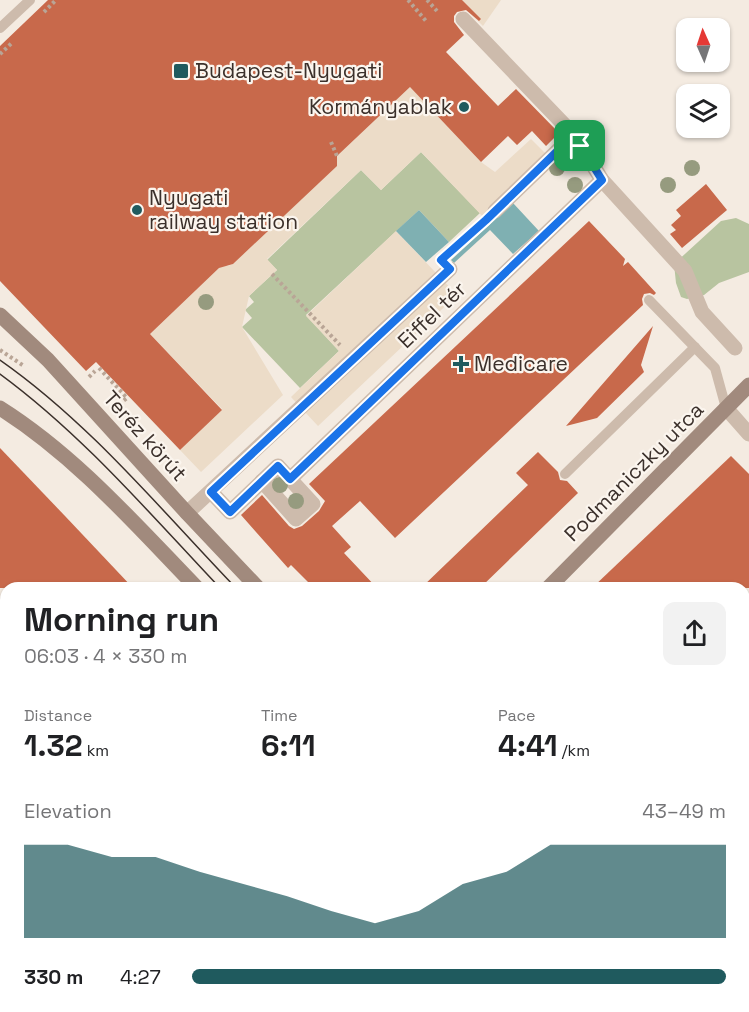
<!DOCTYPE html>
<meta charset="utf-8">
<style>
body{margin:0;font-family:"Space Grotesk",sans-serif;background:#f2f2f2;color:#202124;height:100vh;display:flex;flex-direction:column;font-size:22px;white-space:nowrap}
*{box-sizing:border-box;margin:0}
p{font-size:20px;color:#757577}
.icon{flex:none;width:33px;height:33px;fill:none;stroke:currentColor;stroke-width:2;stroke-linecap:round;stroke-linejoin:round}
.map{position:relative;flex:1;overflow:hidden}
.details{position:absolute;left:0px;top:582px;width:750px;height:430px;display:flex;flex-direction:column;background:#fff;border-radius:18px 18px 0 0;box-shadow:0 2px 4px #0004}
.details>*{flex:none}
.needle{width:39px;rotate:357deg}
.fabs{position:absolute;left:676px;top:18px;display:grid;gap:12px}
.fabs a{display:grid;place-items:center;width:54px;height:54px;border-radius:12px;background:#fff;box-shadow:0 2px 4px #0004;font-size:30px}
.pin{position:absolute;display:grid;place-items:center;width:51px;height:51px;color:#fff;margin:-26px;border-radius:12px;box-shadow:0 3px 9px #0006}
.round{display:grid;place-items:center;flex:none;width:63px;height:63px;border-radius:12px;background:#f2f2f2}
.overview{display:flex;align-items:center;justify-content:space-between;height:102px;padding:0 24px}
h1{font-size:33px;font-weight:800;line-height:45px}
.metrics{display:grid;grid-template-columns:repeat(3,1fr);gap:9px;height:102px;padding:6px 24px}
.metrics div{display:grid;align-content:center}
.metrics b{font-size:30px;font-weight:800}
.metrics small{font-size:16px;font-weight:400}
.metrics p{font-size:16px}
.chart{height:168px;padding:12px 24px}
.chart p{display:flex;justify-content:space-between}
.chart svg{width:100%;height:108px;margin-top:6px;fill:#1f5a5e;opacity:.7}
ul{padding:0 24px;list-style:none;font-size:20px}
li{display:grid;grid-template-columns:96px 72px 1fr;align-items:center;height:45px}
li i{height:15px;border-radius:8px;background:#1f5a5e}
.map>svg:first-child{display:block}
.green{fill:#b8c4a0}
.plaza{fill:#ecdcc8}
.water{fill:#7fb0b2}
.building{fill:#c8694b}
.lines{fill:none;stroke-linecap:round;stroke-linejoin:round}
.path{stroke:#b9a596;stroke-width:4;stroke-dasharray:3 3;stroke-linecap:butt}
.lane{stroke:#cdbbac;stroke-width:10}
.street{stroke:#cdbbac;stroke-width:15}
.secondary{stroke:#a18a7d;stroke-width:15}
.tram{stroke:#3b302b;stroke-width:1.5}
.tree{fill:#969b7f}
.route-casing{stroke:#fff;stroke-width:12}
.route{stroke:#1a73e8;stroke-width:8}
.poi-dot{fill:#1f5a5e;stroke:#fbf5ee;stroke-width:2}
.labels{text-anchor:middle;stroke-width:4.5;stroke-linejoin:round;paint-order:stroke}
.poi-label{font-size:21px;fill:#3b302b;stroke:#fbf5ee;text-anchor:start}
.street-label{font-size:21px;fill:#3b302b;stroke:#fbf5ee}
</style>
<div class="map">
<svg width="749" height="1012" viewBox="0 0 749 1012">
<rect width="100%" height="100%" fill="#f4ebe1"/>
<g class="green">
<path d="M 421,152 L 480,213 L 449,242 L 419,210 L 306,315 L 339,351 L 300,388 L 242,327 L 252,318 L 245,310 L 254,302 L 249,296 L 277,270 L 267,260 L 361,170 L 381,190 Z"/>
<path d="M 736,218 L 749,224 L 749,272 L 719,283 L 704,295 L 687,299 L 681,297 L 676,283 L 674,264 L 721,221 Z"/>
</g>
<g class="plaza">
<path d="M 457,0 L 501,0 L 483,26 Z"/>
<path d="M 410,87 L 481,162 L 495,172 L 531,139 L 551,159 L 486,220 L 421,152 L 381,190 L 361,170 L 267,259 L 277,270 L 249,296 L 242,327 L 283,395 L 201,472 L 180,450 L 222,409 L 150,334 L 223,264 L 228,266 L 233,264 L 335,167 L 335,158 Z"/>
<path d="M 396,231 L 457,295 L 318,426 L 291,397 L 339,351 L 306,316 Z"/>
</g>
<g class="water">
<path d="M 513,203 L 539,231 L 513,254 L 490,230 L 454,263 L 451,260 Z"/>
<path d="M 419,210 L 449,242 L 426,262 L 396,231 Z"/>
</g>
<g class="building">
<path d="M 48,0 L 462,0 L 481,19 L 479,21 L 466,10 L 457,12 L 454,16 L 454,22 L 464,35 L 446,52 L 498,106 L 516,89 L 559,133 L 546,146 L 532,131 L 517,145 L 508,136 L 481,162 L 410,87 L 337,156 L 337,166 L 233,264 L 219,268 L 150,334 L 222,410 L 180,450 L 96,362 L 86,371 L 0,281 L 0,46 Z"/>
<path d="M 706,184 L 727,210 L 682,248 L 670,234 L 676,230 L 671,225 L 681,216 L 676,210 Z"/>
<path d="M 589,221 L 625,259 L 623,266 L 628,262 L 656,293 L 654,295 L 650,293 L 644,294 L 642,299 L 643,305 L 395,538 L 360,501 L 332,526 L 351,547 L 344,553 L 377,588 L 314,588 L 291,565 L 288,568 L 241,515 L 262,495 L 289,526 L 294,529 L 302,526 L 319,511 L 325,501 L 309,484 Z"/>
<path d="M 653,326 L 641,365 L 644,372 L 597,418 L 566,426 Z"/>
<path d="M 0,448 L 65,516 L 133,588 L 0,588 Z"/>
<path d="M 538,452 L 558,472 L 560,480 L 567,481 L 578,493 L 480,588 L 421,588 L 528,485 L 516,473 Z"/>
<path d="M 731,456 L 749,474 L 749,588 L 592,588 Z"/>
</g>
<g class="lines">
<g class="path">
<path d="M 408,0 L 426,21"/>
<path d="M 427,0 L 437,11"/>
<path d="M 44,12 L 56,0"/>
<path d="M 0,54 L 13,42"/>
<path d="M 331,142 L 337,156"/>
<path d="M 451,250 L 482,224"/>
<path d="M 272,274 L 340,345"/>
<path d="M 0,350 L 24,366"/>
<path d="M 99,368 L 127,398 L 123,401"/>
<path d="M 89,377 L 95,371"/>
</g>
<g class="lane">
<path d="M 0,28 L 30,0"/>
<path d="M 649,300 L 715,368 L 726,408"/>
<path d="M 565,474 L 695,347"/>
<path d="M 0,810 L 6,805"/>
</g>
<g class="street">
<path d="M 463,19 L 574,135 L 602,180 L 685,271 L 702,312 L 735,348"/>
<path d="M 495,211 L 574,135"/>
<path d="M 726,408 L 749,434"/>
<path d="M 262,481 L 296,519 L 313,504 L 290,479"/>
<path d="M 211,492 L 230,512 L 278,466 L 290,479 L 602,180"/>
<path d="M 187,513 L 450,269"/>
<path d="M 0,662 L 6,668"/>
<path d="M 744,721 L 749,716"/>
<path d="M 342,1006 L 347,1012"/>
</g>
<g class="secondary">
<path d="M 0,315 L 48,360 L 187,513 L 258,588"/>
<path d="M 0,408 C 76,456 135,524 197,588"/>
<path d="M 548,588 L 749,385"/>
<path d="M 629,1006 L 635,1012"/>
<path d="M 697,1006 L 703,1012"/>
<path d="M 129,1012 L 134,1006"/>
</g>
<g class="tram">
<path d="M 0,360 C 90,423 160,509 236,588"/>
<path d="M 0,374 C 83,435 150,514 220,588"/>
<path d="M 650,1006 L 656,1012"/>
<path d="M 664,1006 L 670,1012"/>
</g>
</g>
<g class="tree">
<circle cx="557" cy="168" r="8"/>
<circle cx="692" cy="168" r="8"/>
<circle cx="575" cy="185" r="8"/>
<circle cx="668" cy="185" r="8"/>
<circle cx="206" cy="302" r="8"/>
<circle cx="280" cy="485" r="8"/>
<circle cx="296" cy="501" r="8"/>
</g>
<g class="lines">
<g class="route-casing">
<path id="route" d="M 574,135 L 602,180 L 290,479 L 278,466 L 230,512 L 211,492 L 450,269 L 441,260 L 486,220 Z"/>
</g>
<use href="#route" class="route"/>
</g>
<g class="poi-dot">
<rect x="173" y="63" width="16" height="16" rx="3"/>
<circle cx="464" cy="107" r="6"/>
<circle cx="137" cy="210" r="6"/>
<path d="M458 355h6v6h6v6h-6v6h-6v-6h-6v-6h6z"/>
</g>
<g class="labels">
<g class="poi-label">
<text x="195" y="78">Budapest-Nyugati</text>
<text x="452" y="114" text-anchor="end">Kormányablak</text>
<text x="149" y="205">Nyugati<tspan x="149" dy="24">railway station</tspan></text>
<text x="474" y="371">Medicare</text>
</g>
<g class="street-label">
<text transform="translate(432 315) rotate(-44)" y="7">Eiffel tér</text>
<text transform="translate(145 436) rotate(48)" y="7">Teréz körút</text>
<text transform="translate(634 472) rotate(-45)" y="7">Podmaniczky utca</text>
</g>
</g>
</svg>
<div class="fabs">
<a><svg class="needle" viewBox="-14 -14 28 28"><path d="M0-13l5 13h-10z" fill="#e53935"/><path d="M0 13l5-13h-10z" fill="#757577"/></svg></a>
<a><svg class="icon" aria-label="layers" viewBox="0 0 24 24"><path d="M12 4l9 5-9 5-9-5zM3 14l9 5 9-5"/></svg></a>
</div>
<div class="pin" style="left:580px;top:146px;background:#1e9e55"><svg class="icon" aria-label="arrive" viewBox="0 0 24 24"><path d="M6 21V4h12l-3 4 3 4H6"/></svg></div>
<section class="details">
<div class="overview"><div><h1>Morning run</h1><p>06:03 · 4 × 330 m</p></div><a class="round"><svg class="icon" aria-label="share" viewBox="0 0 24 24"><path d="M12 15V3M7 8l5-5 5 5M5 13v7h14v-7"/></svg></a></div>
<div class="metrics">
<div><p>Distance</p><b>1.32<small> km</small></b></div>
<div><p>Time</p><b>6:11</b></div>
<div><p>Pace</p><b>4:41<small> /km</small></b></div>
</div>
<div class="chart"><p><span>Elevation</span>43–49 m</p>
<svg viewBox="0 0 160 44" preserveAspectRatio="none"><path d="M0 44V6L10 6L20 11L30 11L40 17L50 22L60 27L70 33L80 38L90 33L100 22L110 17L120 6L130 6L140 6L150 6L160 6V44z"/></svg>
</div>
<ul>
<li><b>330 m</b>4:27<i style="width:100%"></i></li>
</ul>
</section>
</div>
